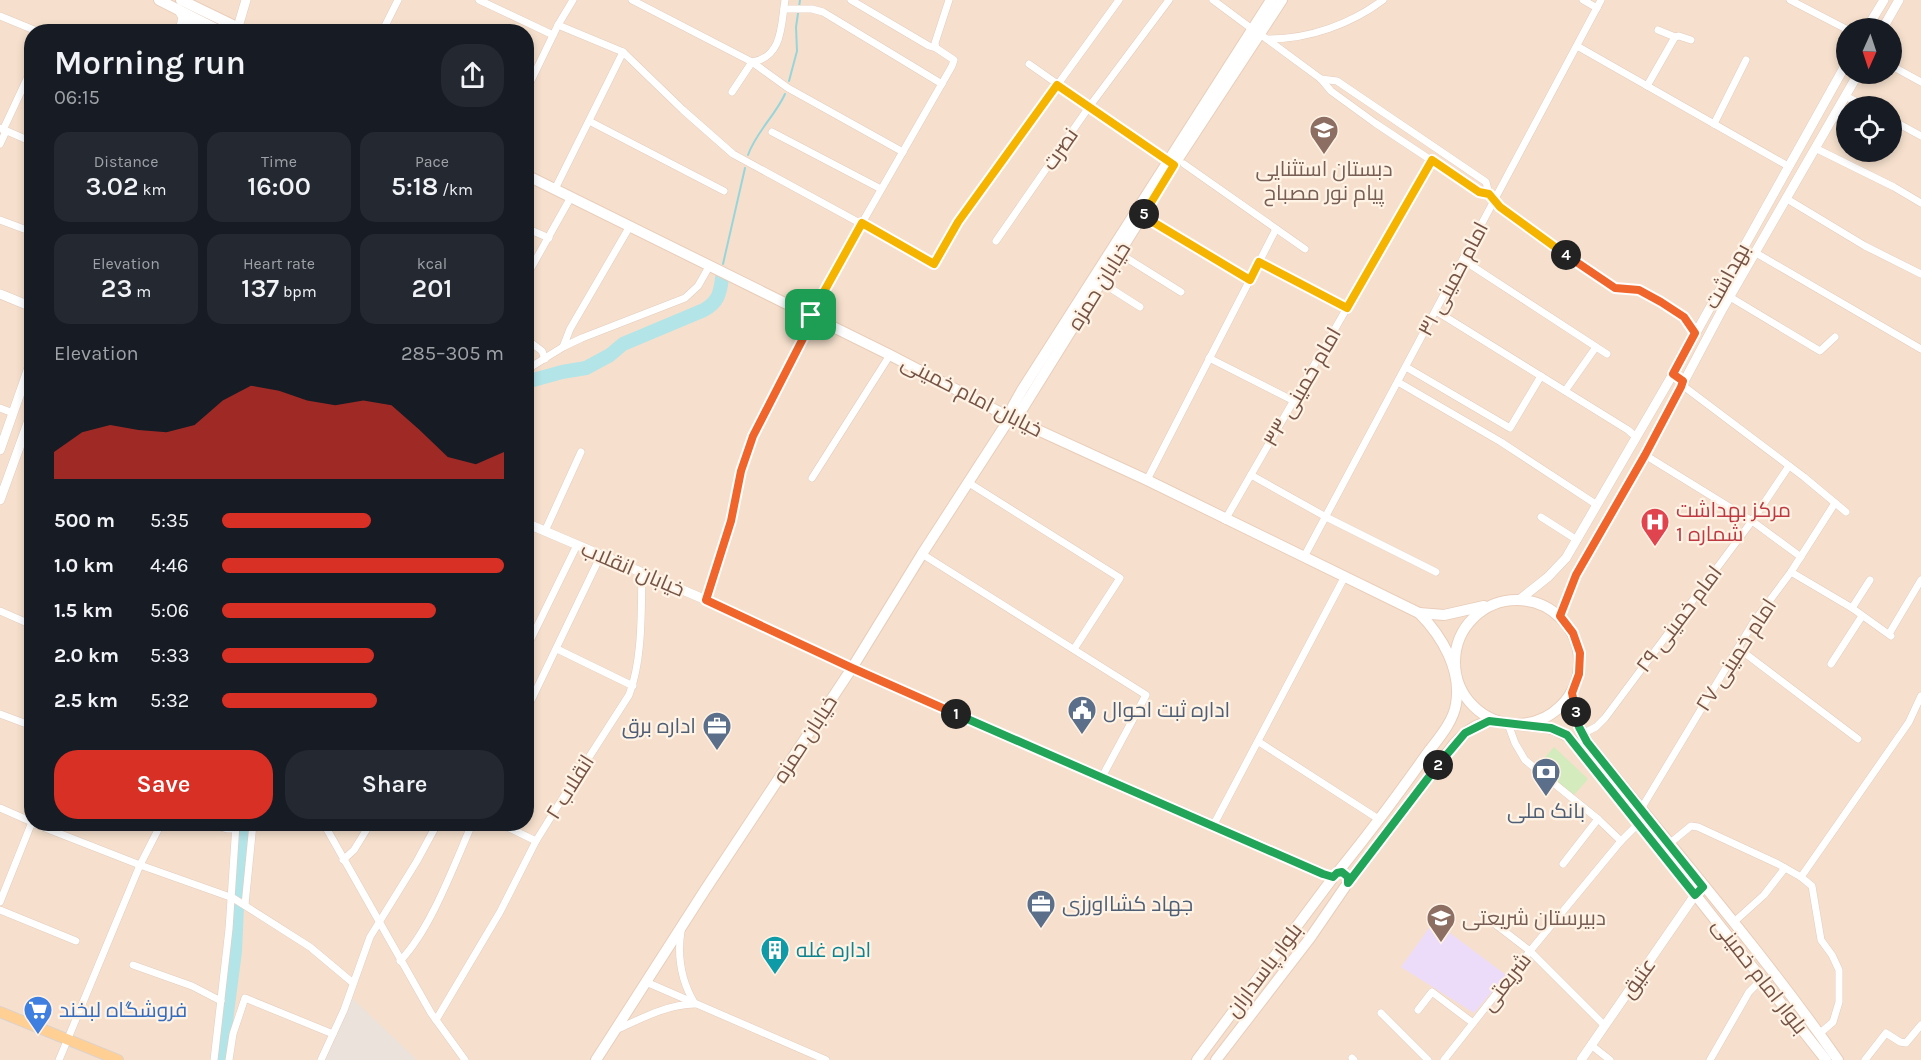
<!DOCTYPE html>
<meta charset="utf-8">
<style>
body{margin:0;font-family:Karla,Cairo,sans-serif;background:#242831;color:#f1f3f6;height:100vh;display:flex;flex-direction:column;font-size:22px;white-space:nowrap}
*{box-sizing:border-box;margin:0}
p{font-size:20px;color:#9ea1a6}
.icon{flex:none;width:33px;height:33px;fill:none;stroke:currentColor;stroke-width:2;stroke-linecap:round;stroke-linejoin:round}
.map{position:relative;flex:1;overflow:hidden}
.details{position:absolute;left:24px;top:24px;width:510px;height:807px;display:flex;flex-direction:column;background:#171b24;border-radius:24px;box-shadow:0 3px 9px #0003}
.details>*{flex:none}
.needle{width:39px;rotate:183deg}
.tools{position:absolute;left:1836px;top:18px;display:grid;gap:12px}
.tools a{display:grid;place-items:center;width:66px;height:66px;border-radius:50%;background:#171b24;box-shadow:0 3px 9px #0003;font-size:30px}
.pin{position:absolute;display:grid;place-items:center;width:51px;height:51px;color:#fff;margin:-26px;border-radius:12px;box-shadow:0 3px 9px #0006}
.km{position:absolute;width:30px;height:30px;margin:-15px;border-radius:50%;background:#222;color:#fff;font-size:16px;line-height:30px;text-align:center}
.round{display:grid;place-items:center;flex:none;width:63px;height:63px;border-radius:24px;background:#242831}
.headline{display:flex;align-items:center;justify-content:space-between;height:102px;padding:0 30px}
h1{font-size:33px;font-weight:600;line-height:45px}
.stats{display:grid;grid-template-columns:repeat(3,1fr);gap:9px;height:102px;padding:6px 30px}
.stats div{display:grid;align-content:center;border-radius:15px;background:#242831;text-align:center}
.stats b{font-size:26px;font-weight:600}
.stats small{font-size:16px;font-weight:400}
.stats p{font-size:16px}
.chart{height:168px;padding:12px 30px}
.chart p{display:flex;justify-content:space-between}
.chart svg{width:100%;height:108px;margin-top:6px;fill:#d93025;opacity:.7}
.action{display:flex;gap:12px;margin-top:auto;padding:12px 30px}
.action a{flex:1;height:69px;border-radius:24px;background:#d93025;color:#fff;font-size:24px;font-weight:600;line-height:69px;text-align:center}
.action a+a{background:#242831;color:#f1f3f6}
ul{padding:0 30px;list-style:none;font-size:20px}
li{display:grid;grid-template-columns:96px 72px 1fr;align-items:center;height:45px}
li i{height:15px;border-radius:8px;background:#d93025}
.map>svg:first-child{display:block}
.residential{fill:#f6e0cd;fill-rule:evenodd}
.industrial{fill:#ebe2db}
.education{fill:#ecdcf9}
.green{fill:#d3ebbd}
.lines{fill:none;stroke-linecap:round;stroke-linejoin:round}
.stream{stroke:#98d5da;stroke-width:2}
.river{stroke:#b3e4e8;stroke-width:14}
.minor-casing{stroke:#e4ccbd;stroke-width:8}
.tertiary-casing{stroke:#e4ccbd;stroke-width:10}
.secondary-casing{stroke:#e9cdba;stroke-width:12}
.primary-casing{stroke:#dbd2cf;stroke-width:12}
.minor{stroke:#fff;stroke-width:7}
.tertiary{stroke:#fff;stroke-width:9}
.secondary{stroke:#fff;stroke-width:10}
.primary{stroke:#ffcf94;stroke-width:10}
.split-1-casing{stroke:#fff;stroke-width:12}
.split-2-casing{stroke:#fff;stroke-width:12}
.split-3-casing{stroke:#fff;stroke-width:12}
.split-4-casing{stroke:#fff;stroke-width:12}
.split-5-casing{stroke:#fff;stroke-width:12}
.split-6-casing{stroke:#fff;stroke-width:12}
.split-1{stroke:#f0652b;stroke-width:8}
.split-2{stroke:#22a559;stroke-width:8}
.split-3{stroke:#22a559;stroke-width:8}
.split-4{stroke:#f0652b;stroke-width:8}
.split-5{stroke:#f5b400;stroke-width:8}
.split-6{stroke:#f5b400;stroke-width:8}
.labels{text-anchor:middle;stroke-width:4.5;stroke-linejoin:round;paint-order:stroke}
.street-label{font-size:21px;fill:#755345;stroke:#fff3e6}
.education-label{font-size:21px;fill:#785e54;stroke:#fff3e6}
.health-label{font-size:21px;fill:#be3a42;stroke:#fff3e6;text-anchor:start}
.service-label{font-size:21px;fill:#4e5e75;stroke:#fff3e6;text-anchor:start}
.culture-label{font-size:21px;fill:#0d838f;stroke:#fff3e6;text-anchor:start}
.shop-label{font-size:21px;fill:#366cbe;stroke:#fff3e6;text-anchor:start}
</style>
<div class="map">
<svg width="1921" height="1060" viewBox="0 0 1921 1060">
<rect width="100%" height="100%" fill="#feefdf"/>
<path class="residential" d="M 0,0 L 1921,0 L 1921,1060 L 0,1060 ZM 1846,28 L 1892,28 L 1892,74 L 1846,74 ZM 32,32 L 526,32 L 526,824 L 32,824 ZM 1846,106 L 1892,106 L 1892,152 L 1846,152 Z"/>
<path class="industrial" d="M 352,998 L 417,1060 L 325,1060 Z"/>
<path class="education" d="M 1434,921 L 1506,975 L 1474,1013 L 1401,967 Z"/>
<path class="green" d="M 1554,747 L 1588,779 L 1573,796 L 1538,765 Z"/>
<g class="lines">
<g class="stream">
<path d="M 789,81 L 797,51 L 796,27 L 800,0"/>
<path d="M 748,155 C 756,132 775,116 785,94"/>
<path d="M 723,264 L 745,168"/>
</g>
<g class="river">
<path d="M 526,382 L 562,372 L 586,368 L 610,355 L 623,344 L 704,310 C 718,302 720,294 722,278"/>
<path d="M 237,893 L 243,824"/>
<path d="M 221,1060 L 235,951 L 237,907"/>
</g>
<g class="minor-casing">
<g id="minor">
<path d="M 479,0 L 553,35"/>
<path d="M 632,0 L 752,62 L 788,88 L 903,152"/>
<path d="M 851,0 L 929,46 L 936,48"/>
<path d="M 1213,0 L 1252,29"/>
<path d="M 1583,0 L 1597,8"/>
<path d="M 1790,0 L 1846,29"/>
<path d="M 784,9 L 812,9 L 823,12 L 942,84"/>
<path d="M 0,16 L 39,32"/>
<path d="M 558,25 L 623,52 L 683,110 L 733,154 L 935,264 L 958,222 L 1119,0"/>
<path d="M 1658,30 L 1675,37"/>
<path d="M 382,32 L 398,0"/>
<path d="M 1260,34 L 1321,79 L 1331,91 L 1375,123 L 1479,192 L 1489,194"/>
<path d="M 1269,39 C 1309,39 1351,24 1383,0"/>
<path d="M 1577,46 L 1788,166"/>
<path d="M 1029,64 L 1167,161"/>
<path d="M 1892,66 L 1921,82"/>
<path d="M 1321,79 L 1337,81 L 1486,182 L 1489,194 L 1500,207 L 1615,288 L 1639,290 L 1661,302 L 1684,317 L 1695,333"/>
<path d="M 1647,86 L 1675,37 L 1679,36 L 1691,40"/>
<path d="M 526,91 L 558,25 L 573,0"/>
<path d="M 732,92 L 752,62 C 783,57 781,25 785,0"/>
<path d="M 1845,96 L 1865,106"/>
<path d="M 1892,120 L 1921,136"/>
<path d="M 589,121 L 724,191"/>
<path d="M 1714,124 L 1746,60"/>
<path d="M 0,128 L 32,142"/>
<path d="M 3,130 L 32,68"/>
<path d="M 772,132 L 881,189"/>
<path d="M 0,144 L 6,131"/>
<path d="M 1815,148 L 1894,187 L 1921,203"/>
<path d="M 1184,164 L 1305,249"/>
<path d="M 555,189 L 623,52"/>
<path d="M 1787,199 L 1865,246 L 1921,274"/>
<path d="M 1143,216 L 1250,280"/>
<path d="M 0,220 L 32,232"/>
<path d="M 526,228 L 549,238"/>
<path d="M 996,241 L 1089,107 L 1169,0"/>
<path d="M 1756,253 L 1921,349"/>
<path d="M 1125,257 L 1181,292"/>
<path d="M 1463,260 L 1607,354"/>
<path d="M 1259,262 L 1347,308"/>
<path d="M 526,277 L 571,197"/>
<path d="M 1107,286 L 1140,307"/>
<path d="M 1730,297 L 1820,351 L 1835,337"/>
<path d="M 1436,311 L 1628,430 L 1636,437"/>
<path d="M 811,315 L 862,223 L 952,66 L 954,60 L 936,48 L 935,43 L 949,0"/>
<path d="M 526,339 L 542,351 L 545,359"/>
<path d="M 563,347 L 570,329 L 630,226"/>
<path d="M 1209,358 L 1294,401"/>
<path d="M 1406,367 L 1510,428 L 1541,376"/>
<path d="M 526,370 L 563,347 L 582,338 L 685,298 L 698,286 L 710,265"/>
<path d="M 1398,382 L 1501,442 L 1597,505"/>
<path d="M 1682,385 L 1804,477 L 1846,512"/>
<path d="M 1565,391 L 1596,347"/>
<path d="M 0,408 L 13,413"/>
<path d="M 1645,455 L 1752,521 L 1801,557"/>
<path d="M 1251,475 L 1326,517 L 1436,572"/>
<path d="M 812,478 L 890,355"/>
<path d="M 1147,480 L 1276,229"/>
<path d="M 969,483 L 1120,578 L 1074,649"/>
<path d="M 1541,517 L 1577,540"/>
<path d="M 1225,520 L 1432,160"/>
<path d="M 545,531 L 581,452"/>
<path d="M 922,554 L 1146,695 L 1102,777"/>
<path d="M 1304,557 L 1601,0"/>
<path d="M 1791,572 L 1852,608 L 1891,636"/>
<path d="M 706,600 L 731,521 L 741,471 L 753,436 L 815,317"/>
<path d="M 1852,608 L 1870,580"/>
<path d="M 0,611 L 32,625"/>
<path d="M 1889,634 L 1921,580"/>
<path d="M 1738,648 L 1858,739"/>
<path d="M 526,649 L 577,545"/>
<path d="M 557,649 L 633,686"/>
<path d="M 1831,664 L 1862,616"/>
<path d="M 526,711 L 601,555"/>
<path d="M 0,714 L 32,726"/>
<path d="M 1508,724 L 1515,743 L 1525,760 L 1598,819 L 1621,841"/>
<path d="M 1582,734 L 1596,727 L 1605,718 L 1752,521 L 1789,466"/>
<path d="M 1259,742 L 1380,820"/>
<path d="M 0,808 L 32,822"/>
<path d="M 1641,809 L 1753,623 L 1791,572 L 1835,503"/>
<path d="M 35,824 L 140,865 L 233,898 L 310,947 L 353,983"/>
<path d="M 211,824 L 227,829 L 236,829"/>
<path d="M 324,824 L 431,1013 L 465,1060"/>
<path d="M 501,824 L 536,841"/>
<path d="M 1213,826 L 1344,578"/>
<path d="M 1669,844 L 1691,826 L 1698,827 L 1778,864 L 1801,877 L 1909,722 L 1921,696"/>
<path d="M 343,860 L 354,850 L 370,824"/>
<path d="M 1563,864 L 1598,819"/>
<path d="M 1801,877 L 1812,886 L 1821,940 L 1832,955 L 1839,970 L 1839,1002 L 1833,1022 L 1819,1034"/>
<path d="M 0,902 L 32,822"/>
<path d="M 245,905 L 253,824"/>
<path d="M 0,910 L 76,941"/>
<path d="M 1482,914 L 1530,951 L 1604,1025"/>
<path d="M 1734,922 L 1764,895 L 1785,868"/>
<path d="M 400,961 C 431,929 454,865 472,824"/>
<path d="M 133,965 L 192,986 L 221,1001"/>
<path d="M 646,982 L 826,1060"/>
<path d="M 1418,1010 L 1432,992 L 1473,1023"/>
<path d="M 1381,1013 L 1428,1060"/>
<path d="M 436,1020 L 500,912 L 536,841 L 559,804 L 629,695 C 643,659 641,610 642,572"/>
<path d="M 616,1030 C 640,1019 668,1004 695,1004 C 681,981 677,957 681,931"/>
<path d="M 1591,1045 L 1610,1060"/>
<path d="M 1352,1058 L 1354,1060"/>
<path d="M 59,1060 L 140,865 L 161,824"/>
<path d="M 214,1060 L 229,929 L 236,824"/>
<path d="M 229,1060 L 233,1034 L 245,998 L 333,1034"/>
<path d="M 321,1060 L 344,1010 L 370,937 L 417,861 L 437,824"/>
<path d="M 1444,1060 L 1530,951 L 1621,841 L 1638,824"/>
<path d="M 1710,1060 L 1749,992 L 1762,979"/>
<path d="M 1865,1060 L 1886,1033 L 1900,1042 L 1906,1043 L 1921,1025"/>
</g>
</g>
<g class="tertiary-casing">
<g id="tertiary">
<path d="M 178,9 L 183,17 L 180,32"/>
<path d="M 183,22 L 189,23 L 203,32"/>
<path d="M 238,27 L 246,0"/>
<path d="M 1867,28 L 1884,0"/>
<path d="M 1883,28 L 1899,0"/>
<path d="M 0,294 L 32,307"/>
<path d="M 0,450 L 32,359"/>
<path d="M 0,500 L 32,412"/>
<path d="M 526,523 L 706,600 L 852,668 L 1333,877"/>
<path d="M 1519,600 L 1548,577 L 1566,558 L 1673,374 L 1846,64"/>
<path d="M 1560,617 L 1576,575 L 1645,455 L 1722,310 L 1858,74"/>
<path d="M 1581,1060 L 1695,895"/>
</g>
</g>
<g class="secondary-casing">
<g id="secondary">
<path d="M 159,0 L 222,32"/>
<path d="M 181,0 L 247,32"/>
<path d="M 526,175 L 890,355 L 1005,415 L 1147,480 L 1419,613 C 1442,636 1462,670 1456,704 C 1453,723 1437,740 1426,755 C 1397,796 1368,835 1337,873"/>
<path d="M 1011,417 L 1013,406 L 1022,390 L 1271,0"/>
<circle cx="1517" cy="662" r="62"/>
<path d="M 1419,613 L 1444,615 L 1484,606"/>
<path d="M 1572,693 L 1579,727 L 1588,743 C 1672,848 1761,950 1838,1060"/>
<path d="M 1519,725 C 1543,727 1559,726 1577,745 L 1826,1060"/>
<path d="M 1348,883 L 1454,744 C 1465,732 1479,720 1497,722"/>
<path d="M 596,1060 L 705,890 L 852,668 L 922,554 L 1006,424 L 1011,417 L 1021,411 L 1174,165 L 1282,0"/>
<path d="M 1197,1060 L 1332,879"/>
<path d="M 1216,1060 L 1310,938 L 1345,887"/>
</g>
</g>
<g class="primary-casing">
<path id="primary" d="M 0,1012 L 118,1060"/>
</g>
<use href="#minor" class="minor"/>
<use href="#tertiary" class="tertiary"/>
<use href="#secondary" class="secondary"/>
<use href="#primary" class="primary"/>
</g>
<g class="lines">
<g class="split-1-casing">
<path id="split-1" d="M 811,315 L 814,317 L 753,436 L 741,471 L 731,521 L 706,600 L 852,668 L 956,714"/>
</g>
<g class="split-2-casing">
<path id="split-2" d="M 956,714 L 1323,874 L 1333,877 L 1337,873 L 1342,872 L 1348,877 L 1348,883 L 1438,765"/>
</g>
<g class="split-3-casing">
<path id="split-3" d="M 1438,765 L 1465,733 L 1489,721 L 1551,728 L 1567,735 L 1695,895 L 1703,887 L 1587,742 L 1579,727 L 1576,712"/>
</g>
<g class="split-4-casing">
<path id="split-4" d="M 1566,255 L 1615,288 L 1639,290 L 1661,302 L 1684,317 L 1695,333 L 1673,374 L 1683,381 L 1681,387 L 1645,455 L 1576,575 L 1560,616 L 1573,633 L 1580,653 L 1579,674 L 1572,693 L 1576,712"/>
</g>
<g class="split-5-casing">
<path id="split-5" d="M 1144,214 L 1143,216 L 1250,280 L 1259,262 L 1347,308 L 1432,160 L 1479,192 L 1489,194 L 1500,207 L 1566,255"/>
</g>
<g class="split-6-casing">
<path id="split-6" d="M 811,315 L 862,223 L 934,264 L 958,222 L 1057,85 L 1174,165 L 1144,214"/>
</g>
<use href="#split-1" class="split-1"/>
<use href="#split-2" class="split-2"/>
<use href="#split-3" class="split-3"/>
<use href="#split-4" class="split-4"/>
<use href="#split-5" class="split-5"/>
<use href="#split-6" class="split-6"/>
</g>
<defs>
<g id="school-pin" transform="scale(1.5)"><path d="M0 17L-7.5 6A9.5 9.5 0 1 1 7.5 6Z" fill="#8d6e63" stroke="#fff3e6"/><path d="M0-5L7-2L0 1L-7-2ZM-4 1L0 2.5L4 1V4Q0 6-4 4Z" fill="#fff"/></g>
<g id="hospital-pin" transform="scale(1.5)"><path d="M0 17L-7.5 6A9.5 9.5 0 1 1 7.5 6Z" fill="#e0444e" stroke="#fff3e6"/><path d="M-5-5h3v3.5h4V-5h3V5h-3V1.5h-4V5h-3Z" fill="#fff"/></g>
<g id="civic-pin" transform="scale(1.5)"><path d="M0 17L-7.5 6A9.5 9.5 0 1 1 7.5 6Z" fill="#5c6f8a" stroke="#fff3e6"/><path d="M-.6-6.5H3V-4.5H.6V-3L4-1V1h2V6H-6V1h2V-1L-.6-3ZM-1.2 2.5V6h2.4V2.5Z" fill="#fff"/></g>
<g id="office-pin" transform="scale(1.5)"><path d="M0 17L-7.5 6A9.5 9.5 0 1 1 7.5 6Z" fill="#5c6f8a" stroke="#fff3e6"/><path d="M-6-3h4V-5.5h4V-3h4V5H-6ZM-1-4.5V-3h2v-1.5ZM-6 0V1H6V0Z" fill="#fff"/></g>
<g id="bank-pin" transform="scale(1.5)"><path d="M0 17L-7.5 6A9.5 9.5 0 1 1 7.5 6Z" fill="#5c6f8a" stroke="#fff3e6"/><path d="M-6-4H6V4H-6ZM0-2.3a2.3 2.3 0 1 0 0 4.6a2.3 2.3 0 1 0 0-4.6Z" fill="#fff"/></g>
<g id="building-pin" transform="scale(1.5)"><path d="M0 17L-7.5 6A9.5 9.5 0 1 1 7.5 6Z" fill="#0f9aa8" stroke="#fff3e6"/><path d="M-4-6H4V6H1V3H-1V6H-4ZM-2.5-4.3h1.7v1.8h-1.7ZM.8-4.3h1.7v1.8H.8ZM-2.5-1h1.7V.8h-1.7ZM.8-1h1.7V.8H.8Z" fill="#fff"/></g>
<g id="supermarket-pin" transform="scale(1.5)"><path d="M0 17L-7.5 6A9.5 9.5 0 1 1 7.5 6Z" fill="#3f7fe0" stroke="#fff3e6"/><path d="M-6-5.5h2.5l.6 2H6L4.5 2H-2.5L-4.4-4H-6ZM-1.5 3.2a1.3 1.3 0 1 0 .1 0ZM3 3.2a1.3 1.3 0 1 0 .1 0Z" fill="#fff"/></g>
</defs>
<g fill-rule="evenodd">
<use href="#school-pin" x="1324" y="130"/>
<use href="#hospital-pin" x="1655" y="522"/>
<use href="#civic-pin" x="1082" y="710"/>
<use href="#office-pin" x="717" y="726"/>
<use href="#bank-pin" x="1546" y="772"/>
<use href="#office-pin" x="1041" y="904"/>
<use href="#school-pin" x="1441" y="918"/>
<use href="#building-pin" x="775" y="950"/>
<use href="#supermarket-pin" x="38" y="1010"/>
</g>
<g class="labels">
<g class="street-label">
<text transform="translate(1060 149) rotate(-55)" y="7">نصرت</text>
<text transform="translate(1727 276) rotate(-61)" y="7">بهداشت</text>
<text transform="translate(1453 279) rotate(-62)" y="7">امام خمینی ۳۱</text>
<text transform="translate(1099 286) rotate(-58)" y="7">خیابان حمزه</text>
<text transform="translate(1302 387) rotate(-60)" y="7">امام خمینی ۳۳</text>
<text transform="translate(972 396) rotate(27)" y="7">خیابان امام خمینی</text>
<text transform="translate(633 569) rotate(23)" y="7">خیابان انقلاب</text>
<text transform="translate(1679 619) rotate(-53)" y="7">امام خمینی ۲۹</text>
<text transform="translate(1736 655) rotate(-57)" y="7">امام خمینی ۲۷</text>
<text transform="translate(805 739) rotate(-57)" y="7">خیابان حمزه</text>
<text transform="translate(570 787) rotate(-58)" y="7">انقلاب ۲</text>
<text transform="translate(1264 970) rotate(-53)" y="7">بلوار پاسداران</text>
<text transform="translate(1760 976) rotate(52)" y="7">بلوار امام خمینی</text>
<text transform="translate(1638 978) rotate(-54)" y="7">عتیق</text>
<text transform="translate(1506 982) rotate(-52)" y="7">شریعتی</text>
</g>
<g class="education-label">
<text x="1324" y="176">دبستان استثنایی<tspan x="1324" dy="24">پیام نور مصباح</tspan></text>
<text x="1462" y="925" text-anchor="start">دبیرستان شریعتی</text>
</g>
<g class="health-label">
<text x="1676" y="517">مرکز بهداشت<tspan x="1676" dy="24">شماره 1</tspan></text>
</g>
<g class="service-label">
<text x="1103" y="717">اداره ثبت احوال</text>
<text x="696" y="733" text-anchor="end">اداره برق</text>
<text x="1546" y="818" text-anchor="middle">بانک ملی</text>
<text x="1062" y="911">جهاد کشااورزی</text>
</g>
<g class="culture-label">
<text x="796" y="957">اداره غله</text>
</g>
<g class="shop-label">
<text x="59" y="1017">فروشگاه لبخند</text>
</g>
</g>
</svg>
<div class="tools">
<a><svg class="needle" viewBox="-14 -14 28 28"><path d="M0-13l5 13h-10z" fill="#e53935"/><path d="M0 13l5-13h-10z" fill="#9ea1a6"/></svg></a>
<a><svg class="icon" aria-label="locate" viewBox="0 0 24 24"><circle cx="12" cy="12" r="6"/><path d="M12 2v4M12 18v4M2 12h4M18 12h4"/></svg></a>
</div>
<div class="pin" style="left:811px;top:315px;background:#1e9e55"><svg class="icon" aria-label="arrive" viewBox="0 0 24 24"><path d="M6 21V4h12l-3 4 3 4H6"/></svg></div>
<b class="km" style="left:956px;top:714px">1</b>
<b class="km" style="left:1438px;top:765px">2</b>
<b class="km" style="left:1576px;top:712px">3</b>
<b class="km" style="left:1566px;top:255px">4</b>
<b class="km" style="left:1144px;top:214px">5</b>
<section class="details">
<div class="headline"><div><h1>Morning run</h1><p>06:15</p></div><a class="round"><svg class="icon" aria-label="share" viewBox="0 0 24 24"><path d="M12 15V3M7 8l5-5 5 5M5 13v7h14v-7"/></svg></a></div>
<div class="stats">
<div><p>Distance</p><b>3.02<small> km</small></b></div>
<div><p>Time</p><b>16:00</b></div>
<div><p>Pace</p><b>5:18<small> /km</small></b></div>
</div>
<div class="stats">
<div><p>Elevation</p><b>23<small> m</small></b></div>
<div><p>Heart rate</p><b>137<small> bpm</small></b></div>
<div><p>kcal</p><b>201</b></div>
</div>
<div class="chart"><p><span>Elevation</span>285–305 m</p>
<svg viewBox="0 0 160 44" preserveAspectRatio="none"><path d="M0 44V33L10 25L20 22L30 24L40 25L50 22L60 12L70 6L80 8L90 12L100 14L110 12L120 14L130 24L140 35L150 38L160 33V44z"/></svg>
</div>
<ul>
<li><b>500 m</b>5:35<i style="width:53%"></i></li>
<li><b>1.0 km</b>4:46<i style="width:100%"></i></li>
<li><b>1.5 km</b>5:06<i style="width:76%"></i></li>
<li><b>2.0 km</b>5:33<i style="width:54%"></i></li>
<li><b>2.5 km</b>5:32<i style="width:55%"></i></li>
</ul>
<div class="action"><a>Save</a><a>Share</a></div>
</section>
</div>
